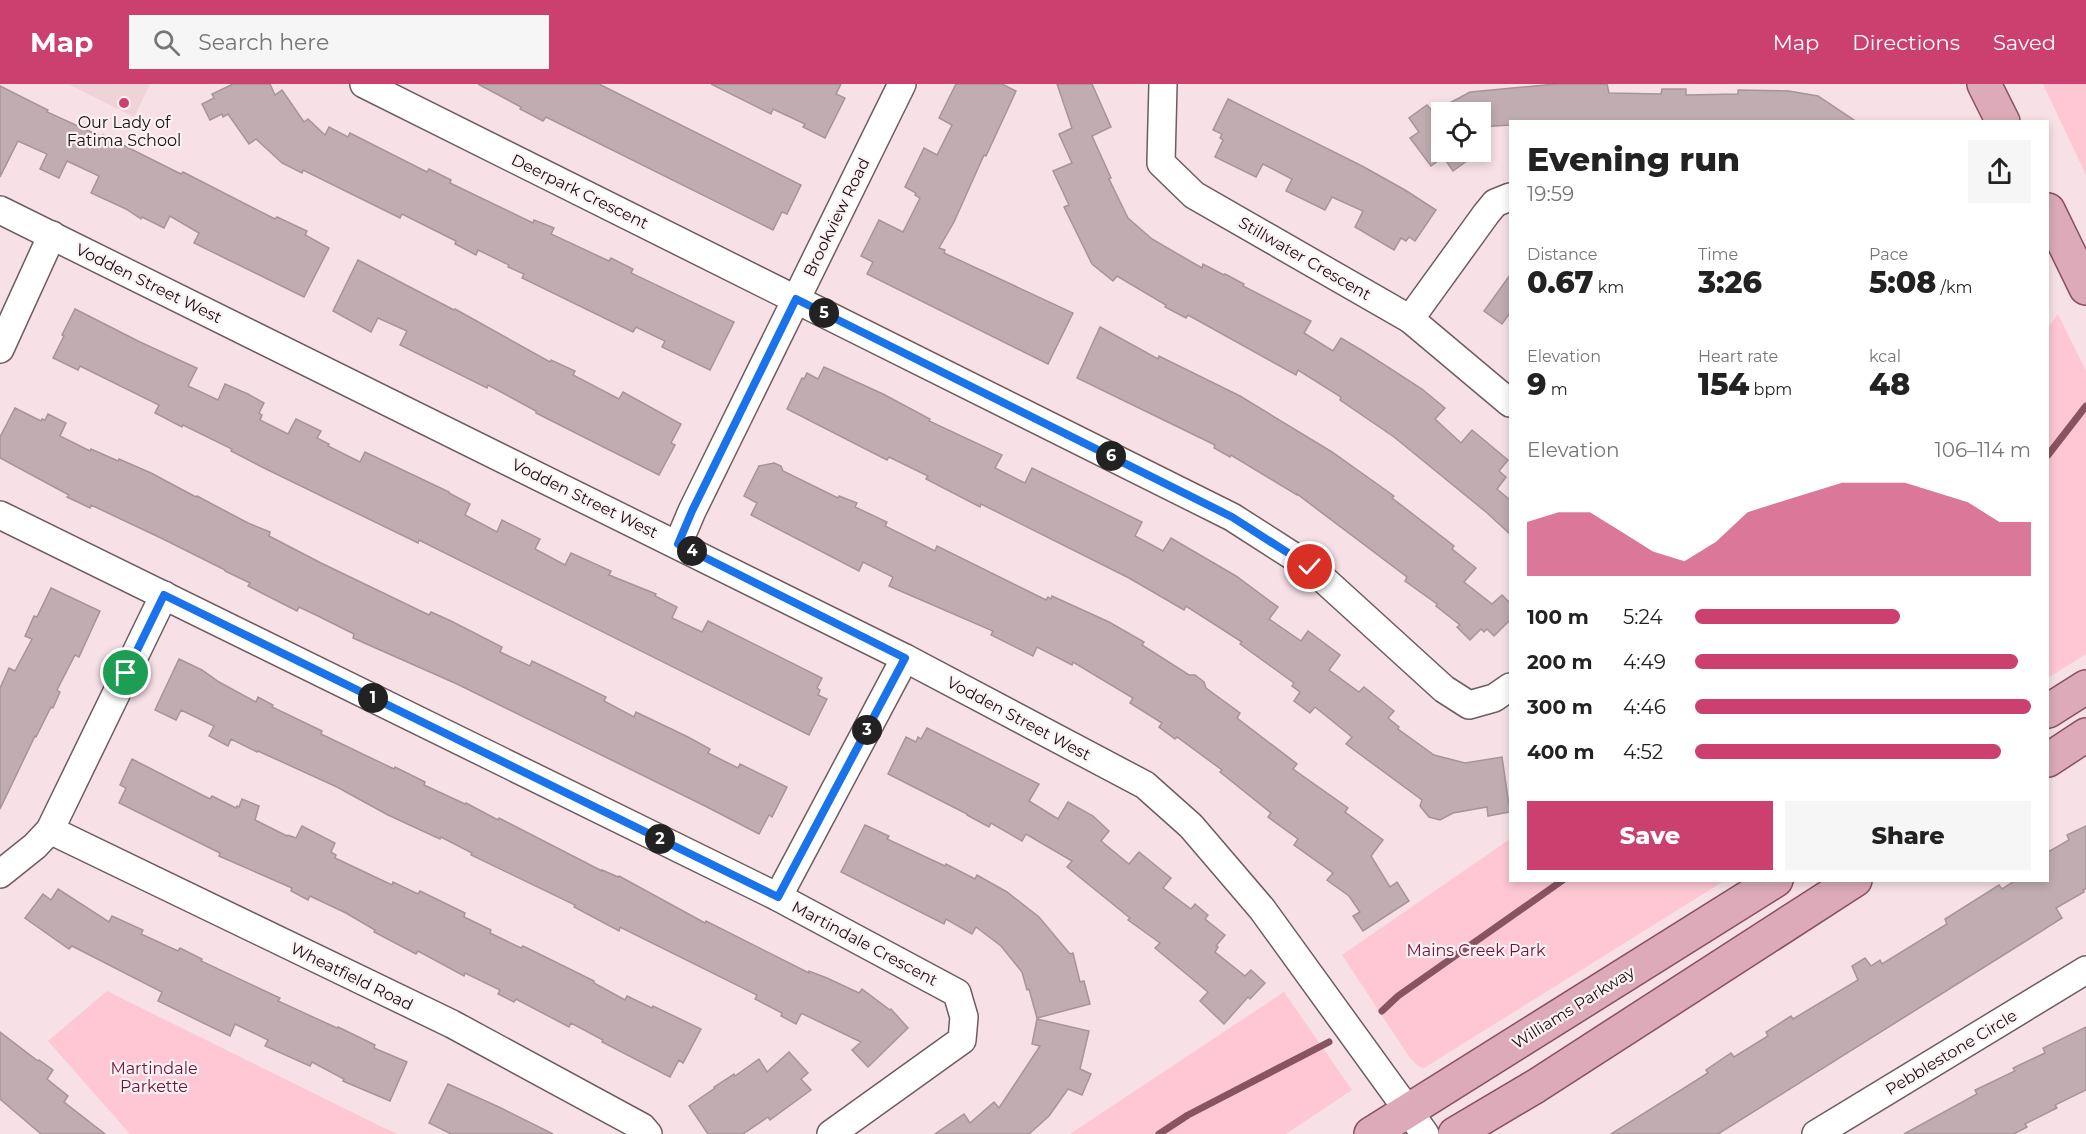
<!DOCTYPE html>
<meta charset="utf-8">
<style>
body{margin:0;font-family:Montserrat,sans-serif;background:#f6f6f6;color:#222;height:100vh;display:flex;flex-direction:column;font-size:22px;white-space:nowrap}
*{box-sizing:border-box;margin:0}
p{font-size:20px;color:#767676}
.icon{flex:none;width:33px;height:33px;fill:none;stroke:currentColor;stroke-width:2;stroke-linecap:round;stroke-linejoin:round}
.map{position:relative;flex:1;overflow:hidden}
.panel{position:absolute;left:1509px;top:36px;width:540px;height:762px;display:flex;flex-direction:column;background:#fff;border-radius:0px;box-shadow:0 3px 9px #0003}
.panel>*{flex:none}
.controls{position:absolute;left:1431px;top:18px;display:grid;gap:12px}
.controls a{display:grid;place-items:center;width:60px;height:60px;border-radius:0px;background:#fff;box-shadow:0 3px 9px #0003;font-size:30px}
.pin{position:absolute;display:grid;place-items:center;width:51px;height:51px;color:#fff;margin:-26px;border:3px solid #fff;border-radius:50%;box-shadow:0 2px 6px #0007}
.km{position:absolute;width:30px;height:30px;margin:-15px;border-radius:50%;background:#222;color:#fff;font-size:16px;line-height:30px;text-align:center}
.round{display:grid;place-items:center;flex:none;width:63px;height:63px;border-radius:0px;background:#f6f6f6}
.summary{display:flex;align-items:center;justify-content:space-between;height:102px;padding:0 18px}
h1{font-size:33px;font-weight:800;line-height:45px}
.figures{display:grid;grid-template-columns:repeat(3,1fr);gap:9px;height:102px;padding:6px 18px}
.figures div{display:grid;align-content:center}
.figures b{font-size:30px;font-weight:800}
.figures small{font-size:16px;font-weight:400}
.figures p{font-size:16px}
.chart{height:168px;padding:12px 18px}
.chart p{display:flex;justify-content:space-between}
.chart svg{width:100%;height:108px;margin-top:6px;fill:#cc4070;opacity:.7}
.primary-button{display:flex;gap:12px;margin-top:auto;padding:12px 18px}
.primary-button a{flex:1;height:69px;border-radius:0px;background:#cc4070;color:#fff;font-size:24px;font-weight:800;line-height:69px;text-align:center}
.primary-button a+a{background:#f6f6f6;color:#222}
ul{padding:0 18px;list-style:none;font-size:20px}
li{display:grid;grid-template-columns:96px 72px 1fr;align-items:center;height:45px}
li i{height:15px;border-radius:8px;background:#cc4070}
header{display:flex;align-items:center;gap:36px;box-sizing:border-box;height:84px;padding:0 30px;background:#cc4070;color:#fff}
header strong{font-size:28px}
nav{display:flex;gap:33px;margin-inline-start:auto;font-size:21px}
.search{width:420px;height:54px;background:#f6f6f6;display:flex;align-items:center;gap:15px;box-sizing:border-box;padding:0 21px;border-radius:0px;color:#767676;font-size:22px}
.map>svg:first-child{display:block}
.built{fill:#f0d2d9}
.green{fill:#fec7d3}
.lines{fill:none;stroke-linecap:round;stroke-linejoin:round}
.stream{stroke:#885462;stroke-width:7}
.building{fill:#c1adb1;stroke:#a79498;stroke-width:1.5}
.minor-casing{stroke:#6e5c60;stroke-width:30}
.major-casing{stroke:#884f5e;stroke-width:36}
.minor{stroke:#fff;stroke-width:27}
.major{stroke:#dcaab8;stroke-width:33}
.route-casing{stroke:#fff;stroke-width:12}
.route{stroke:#1a73e8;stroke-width:8}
.poi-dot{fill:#cc4070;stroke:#fef1f4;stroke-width:2}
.labels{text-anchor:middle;stroke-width:4.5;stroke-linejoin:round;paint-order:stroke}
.poi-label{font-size:16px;fill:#160f11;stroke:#fef1f4}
.street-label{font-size:16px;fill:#160f11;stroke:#fef1f4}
.park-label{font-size:16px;fill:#6c1435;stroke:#fef1f4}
</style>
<header>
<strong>Map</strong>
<div class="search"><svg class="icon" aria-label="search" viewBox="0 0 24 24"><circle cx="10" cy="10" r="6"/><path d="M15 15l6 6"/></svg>Search here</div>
<nav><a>Map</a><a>Directions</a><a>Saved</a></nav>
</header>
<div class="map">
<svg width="2086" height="1050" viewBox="0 0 2086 1050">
<rect width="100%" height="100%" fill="#f7e1e6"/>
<path class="built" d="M 68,0 L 150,0 L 134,33 Z"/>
<g class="green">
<path d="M 2043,0 L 2086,0 L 2086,91 Z"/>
<path d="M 2058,230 L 2086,287 L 2086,570 L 2048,594 L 2048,244 Z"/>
<path d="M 1510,755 L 1510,796 L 1724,797 L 1424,984 L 1418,982 L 1410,974 L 1342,871 Z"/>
<path d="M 107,907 L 382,1043 L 398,1050 L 130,1050 L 48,957 Z"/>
<path d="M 1284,908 L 1352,1006 L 1286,1050 L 1070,1050 Z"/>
</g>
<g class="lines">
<g class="stream">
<path d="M 2048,371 L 2086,322"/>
<path d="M 1382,927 L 1398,912 L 1563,796"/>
<path d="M 1159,1050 L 1188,1031 L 1329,958"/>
</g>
</g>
<g class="building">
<path d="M 233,0 L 270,0 L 275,11 L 282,6 L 304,38 L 308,35 L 325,51 L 329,43 L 348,53 L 350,49 L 427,88 L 429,85 L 451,96 L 450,99 L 533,139 L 534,136 L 554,144 L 551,150 L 609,177 L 611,174 L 633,185 L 631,189 L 734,238 L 710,286 L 662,263 L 665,257 L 636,243 L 633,248 L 522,194 L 524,190 L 508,183 L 509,181 L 478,166 L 476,171 L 455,160 L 456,157 L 402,130 L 400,134 L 303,86 L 302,89 L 282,79 L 256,55 L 249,60 L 228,30 L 223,33 L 222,30 L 210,36 L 202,20 L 214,14 L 212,10 Z"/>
<path d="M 478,0 L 599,0 L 801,101 L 787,130 L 782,128 L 773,146 L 546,33 L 543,37 L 520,25 L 521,23 Z"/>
<path d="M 711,0 L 841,0 L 836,10 L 845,14 L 825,54 L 803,43 L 805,40 L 773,25 L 771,30 Z"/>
<path d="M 956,0 L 1002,0 L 1016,7 L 999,44 L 986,72 L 984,71 L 954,138 L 939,164 L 945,166 L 944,169 L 1073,229 L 1048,280 L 867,190 L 873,178 L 861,172 L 879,136 L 903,148 L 920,114 L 915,111 L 916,109 L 905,103 L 924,64 L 937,71 L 952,41 L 939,34 Z"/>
<path d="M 1057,0 L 1092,0 L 1111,43 L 1092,52 L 1111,94 L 1109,95 L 1128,134 L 1152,155 L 1202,184 L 1203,180 L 1224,191 L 1225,190 L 1244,200 L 1243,202 L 1311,237 L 1304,249 L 1333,267 L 1341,254 L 1363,267 L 1422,305 L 1445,324 L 1435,335 L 1461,359 L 1472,346 L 1508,376 L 1499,387 L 1506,393 L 1497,405 L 1510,416 L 1510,450 L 1486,428 L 1394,353 L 1340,316 L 1341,313 L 1298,286 L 1296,291 L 1188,231 L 1186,234 L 1165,223 L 1166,221 L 1117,192 L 1113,197 L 1092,180 L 1064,123 L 1069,121 L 1053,87 L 1072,79 L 1059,50 L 1072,44 Z"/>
<path d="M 1556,0 L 1607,0 L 1609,9 L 1661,10 L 1662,5 L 1686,5 L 1686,11 L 1738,10 L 1738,6 L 1789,7 L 1818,12 L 1857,38 L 1510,38 L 1510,41 L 1480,43 L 1480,28 L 1442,28 L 1442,68 L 1479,68 L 1453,87 L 1442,71 L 1442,74 L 1431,82 L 1410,54 L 1419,48 L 1409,34 L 1427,21 L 1433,28 L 1470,8 Z"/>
<path d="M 0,2 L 48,26 L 47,28 L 102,53 L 103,51 L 181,90 L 183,88 L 275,135 L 277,133 L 307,147 L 305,151 L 329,164 L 304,213 L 194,159 L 199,149 L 170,132 L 164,144 L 142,133 L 141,135 L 126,125 L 91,109 L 99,92 L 67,77 L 59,94 L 40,85 L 47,70 L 18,57 L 0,93 Z"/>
<path d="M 1228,15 L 1362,82 L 1405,106 L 1436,126 L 1415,157 L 1409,153 L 1406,157 L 1401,154 L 1394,166 L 1355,143 L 1363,127 L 1332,113 L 1325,126 L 1286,107 L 1292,95 L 1263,80 L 1256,93 L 1215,73 L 1223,56 L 1220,54 L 1222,50 L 1213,46 Z"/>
<path d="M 358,176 L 454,226 L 455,225 L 550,278 L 551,276 L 575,287 L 573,291 L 619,315 L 623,308 L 681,340 L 671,359 L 675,361 L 659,391 L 536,329 L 536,327 L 488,301 L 487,304 L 400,261 L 407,247 L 378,234 L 371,248 L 333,227 Z"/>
<path d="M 1510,191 L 1510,229 L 1502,240 L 1484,227 Z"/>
<path d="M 75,225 L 140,258 L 197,284 L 188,302 L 218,316 L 225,300 L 248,310 L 264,319 L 259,329 L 262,331 L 260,336 L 288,350 L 296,335 L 321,347 L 317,354 L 329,360 L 328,362 L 360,378 L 365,368 L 449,408 L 449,409 L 470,420 L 465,431 L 497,448 L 502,436 L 540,455 L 535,465 L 565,481 L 571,469 L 611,487 L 609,491 L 656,510 L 655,512 L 677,523 L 672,534 L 702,548 L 708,537 L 822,594 L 817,604 L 820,606 L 818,611 L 827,615 L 809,651 L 419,456 L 418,459 L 264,384 L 231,367 L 232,365 L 183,341 L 182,343 L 155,329 L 159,321 L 80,282 L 78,286 L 53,274 L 64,252 L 62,251 Z"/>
<path d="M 1100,243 L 1158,275 L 1159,272 L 1240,312 L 1332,368 L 1394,412 L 1392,414 L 1454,462 L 1452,465 L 1476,484 L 1464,498 L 1492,520 L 1502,511 L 1510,519 L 1510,536 L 1494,552 L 1487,545 L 1484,548 L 1481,545 L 1470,556 L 1457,543 L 1460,541 L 1436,522 L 1437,520 L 1405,497 L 1407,493 L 1297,410 L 1297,411 L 1231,371 L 1230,373 L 1214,364 L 1215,361 L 1077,294 Z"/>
<path d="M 824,283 L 883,310 L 930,335 L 929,337 L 1002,371 L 995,384 L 1025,399 L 1032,384 L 1142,438 L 1135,452 L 1163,467 L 1171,454 L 1236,492 L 1278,523 L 1269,535 L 1301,557 L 1308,547 L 1340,571 L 1329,586 L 1359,608 L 1364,603 L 1394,627 L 1388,634 L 1399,643 L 1398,645 L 1434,671 L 1465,679 L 1502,673 L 1510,728 L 1488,732 L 1487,723 L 1453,729 L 1440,736 L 1429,733 L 1420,722 L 1422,716 L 1346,660 L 1352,653 L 1315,623 L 1310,629 L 1294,617 L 1300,608 L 1292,602 L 1294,599 L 1240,560 L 1242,558 L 1186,522 L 1184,526 L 1129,494 L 981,420 L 980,423 L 926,395 L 928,392 L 889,373 L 887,376 L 787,325 L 802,294 L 804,295 L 807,289 L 818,295 Z"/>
<path d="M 15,324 L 41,337 L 42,335 L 45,336 L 48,330 L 66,339 L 60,352 L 90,367 L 91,365 L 118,377 L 119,375 L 151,389 L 196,413 L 197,412 L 248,439 L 270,448 L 269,452 L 321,479 L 429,531 L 431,528 L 451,537 L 502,563 L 500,568 L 530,582 L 532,577 L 555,588 L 606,613 L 604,617 L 634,633 L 636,628 L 688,653 L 710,665 L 708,669 L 738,684 L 740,680 L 787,703 L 772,733 L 769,731 L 759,750 L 705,722 L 457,600 L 353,554 L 354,550 L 316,531 L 299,523 L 297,527 L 248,502 L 250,499 L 225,487 L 225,486 L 163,455 L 91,421 L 90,424 L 67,413 L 69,411 L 0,374 L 0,353 Z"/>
<path d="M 774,379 L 781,382 L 783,387 L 838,414 L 839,412 L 857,419 L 855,423 L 887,438 L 885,442 L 935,467 L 937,462 L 1046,516 L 1048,513 L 1051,515 L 1052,512 L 1109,538 L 1144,558 L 1142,561 L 1189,591 L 1195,591 L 1204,598 L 1206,604 L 1240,629 L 1237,634 L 1297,680 L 1293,685 L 1348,724 L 1345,728 L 1383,756 L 1371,772 L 1390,803 L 1397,798 L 1409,817 L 1363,847 L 1353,832 L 1360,828 L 1349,812 L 1327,796 L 1333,789 L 1294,761 L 1298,755 L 1268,733 L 1271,729 L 1220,688 L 1222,686 L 1177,653 L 1175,655 L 1159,643 L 1162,639 L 1130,619 L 1133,614 L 1073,578 L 1072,581 L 1037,563 L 1033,572 L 991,551 L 993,547 L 889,502 L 893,493 L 863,478 L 859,487 L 751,431 L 757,419 L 744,412 L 759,382 Z"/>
<path d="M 51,504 L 100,527 L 79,573 L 75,571 L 57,606 L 60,608 L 53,624 L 51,623 L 36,653 L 35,652 L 0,725 L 0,604 L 9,584 L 15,587 L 32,555 L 25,552 L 34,532 L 37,533 Z"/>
<path d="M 179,575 L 202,586 L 219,598 L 256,618 L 258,613 L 273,621 L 272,623 L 322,647 L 321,650 L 394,685 L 395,683 L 425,698 L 424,701 L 465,720 L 466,719 L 498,736 L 499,734 L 602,787 L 602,786 L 618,793 L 619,792 L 705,839 L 706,837 L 809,889 L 809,887 L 827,894 L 859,909 L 862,905 L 890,926 L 891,925 L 908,944 L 868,983 L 852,966 L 861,958 L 803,930 L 801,930 L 796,940 L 781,932 L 782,929 L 755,915 L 757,911 L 620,843 L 619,847 L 574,823 L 575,821 L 471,771 L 472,769 L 441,753 L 440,755 L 388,731 L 337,703 L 258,667 L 257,668 L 231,655 L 228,662 L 209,652 L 214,642 L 181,626 L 176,636 L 155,626 Z"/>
<path d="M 927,644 L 1039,700 L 1029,717 L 1058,735 L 1068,718 L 1093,732 L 1109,747 L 1101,757 L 1129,780 L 1139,768 L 1171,794 L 1163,804 L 1191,825 L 1195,820 L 1208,831 L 1205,835 L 1225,851 L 1216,862 L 1218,863 L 1215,868 L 1245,892 L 1251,886 L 1265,899 L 1250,915 L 1248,913 L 1224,940 L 1200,917 L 1208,908 L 1155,864 L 1160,859 L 1128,836 L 1130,834 L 1067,783 L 1072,777 L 1026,750 L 1022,757 L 991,739 L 989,743 L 967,731 L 967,730 L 888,690 L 906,653 L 916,658 L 918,653 L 921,655 Z"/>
<path d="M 132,675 L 210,715 L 212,712 L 236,724 L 237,722 L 239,723 L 242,715 L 259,722 L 255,736 L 287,752 L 288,751 L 296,754 L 302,742 L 335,759 L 331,768 L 336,771 L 335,774 L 392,801 L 393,798 L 418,810 L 420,807 L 465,829 L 464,833 L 491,846 L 490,849 L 521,864 L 523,862 L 594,897 L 594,899 L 625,916 L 627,912 L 652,924 L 653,922 L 701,945 L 683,979 L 679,976 L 670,993 L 602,958 L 603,956 L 571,939 L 569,943 L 516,915 L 514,918 L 498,910 L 500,906 L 465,889 L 464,892 L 418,867 L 416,870 L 374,848 L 375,846 L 346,829 L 310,812 L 308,816 L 291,807 L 292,804 L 219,772 L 220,769 L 119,719 L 126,704 L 120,701 Z"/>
<path d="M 865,741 L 889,752 L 887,755 L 945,782 L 946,780 L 975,795 L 977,791 L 1007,808 L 1039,833 L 1070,870 L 1073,869 L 1080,898 L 1084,897 L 1090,920 L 1037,934 L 1029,905 L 1027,906 L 1022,888 L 1001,862 L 976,843 L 972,850 L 946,835 L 944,840 L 841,788 Z"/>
<path d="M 2086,742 L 2086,805 L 2083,806 L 2084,808 L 2056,824 L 2062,834 L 2029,855 L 1718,1050 L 1611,1050 L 1708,989 L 1706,986 L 1731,969 L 1734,973 L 1768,952 L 1766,948 L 1791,932 L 1793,935 L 1858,896 L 1852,882 L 1865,874 L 1871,882 L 1880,876 L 1882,880 L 1947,840 L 1945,835 L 1999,801 L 2002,805 L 2016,796 L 2048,796 L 2048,768 L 2069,756 L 2067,751 Z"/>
<path d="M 58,805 L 109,838 L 112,832 L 143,846 L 141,850 L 178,867 L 180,864 L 202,875 L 201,877 L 280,914 L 278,917 L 337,944 L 338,943 L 375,961 L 374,964 L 407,978 L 390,1017 L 343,997 L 344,995 L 312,978 L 310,982 L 265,962 L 268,956 L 235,940 L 230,952 L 158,917 L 162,908 L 72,862 L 69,865 L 25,834 L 43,810 L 51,816 Z"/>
<path d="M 1037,935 L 1089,947 L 1080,985 L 1091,990 L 1082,1011 L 1068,1005 L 1049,1032 L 1029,1050 L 935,1050 L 964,1030 L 970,1039 L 994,1018 L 999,1024 L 1040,962 L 1032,960 Z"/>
<path d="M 2086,943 L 2086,1006 L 2055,1021 L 2057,1024 L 2025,1040 L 2027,1043 L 2014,1050 L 1904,1050 L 1977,1010 L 1975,1006 L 2015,987 L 2013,984 L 2045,969 L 2043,964 Z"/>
<path d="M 0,948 L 38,977 L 39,976 L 53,986 L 47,995 L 68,1012 L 64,1018 L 105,1050 L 41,1050 L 0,1015 Z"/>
<path d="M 789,968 L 808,989 L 801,995 L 811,1006 L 770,1036 L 768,1033 L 743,1050 L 708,1050 L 689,1022 L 715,1004 L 714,1003 L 734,990 L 735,992 L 759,975 L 767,988 Z"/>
<path d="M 448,1000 L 501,1024 L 553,1050 L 451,1050 L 429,1039 Z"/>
</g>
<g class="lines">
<g class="minor-casing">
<g id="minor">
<path d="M 364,0 L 1232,433 L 1310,483 L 1444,605 L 1469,621 L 1494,614 L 1510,603"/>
<path d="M 1163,0 L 1161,79 L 1194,111 L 1410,235 L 1510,319"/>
<path d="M 0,126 L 905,574 L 1145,701 L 1191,742 L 1262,825 L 1425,1050"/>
<path d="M 1410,235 L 1486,130 L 1495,119 L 1510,113"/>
<path d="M 0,265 L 52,151"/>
<path d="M 0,431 L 778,813 L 957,909 L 964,933 L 962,956 L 831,1050"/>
<path d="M 678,460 L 692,427 L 902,0"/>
<path d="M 50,746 L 452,940 L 642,1043 L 648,1050"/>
<path d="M 0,790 L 35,762 L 50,746 L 164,511"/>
<path d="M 778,813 L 905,574"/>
<path d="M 1816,1050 L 2086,886"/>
</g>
</g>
<g class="major-casing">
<g id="major">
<path d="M 1984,0 L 2003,38"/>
<path d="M 2048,126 L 2086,204"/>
<path d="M 2048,627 L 2086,603"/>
<path d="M 2048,676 L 2086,651"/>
<path d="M 1371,1050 L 1776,796"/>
<path d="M 1455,1050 L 1536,1002 L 1855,796"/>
</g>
</g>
<use href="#minor" class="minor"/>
<use href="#major" class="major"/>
</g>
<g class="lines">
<g class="route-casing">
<path id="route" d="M 126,589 L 164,511 L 778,813 L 905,574 L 678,460 L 692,427 L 796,215 L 1232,433 L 1310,483"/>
</g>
<use href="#route" class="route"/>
</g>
<circle class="poi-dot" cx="124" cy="19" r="6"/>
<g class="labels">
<g class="poi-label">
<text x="124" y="44">Our Lady of<tspan x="124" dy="18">Fatima School</tspan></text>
</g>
<g class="street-label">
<text transform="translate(580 107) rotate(26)" y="6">Deerpark Crescent</text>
<text transform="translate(836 133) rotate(-64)" y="6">Brookview Road</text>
<text transform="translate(1305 174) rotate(30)" y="6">Stillwater Crescent</text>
<text transform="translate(149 199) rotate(26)" y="6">Vodden Street West</text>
<text transform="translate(585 414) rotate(26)" y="6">Vodden Street West</text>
<text transform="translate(1019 634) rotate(28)" y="6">Vodden Street West</text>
<text transform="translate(865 859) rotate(28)" y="6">Martindale Crescent</text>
<text transform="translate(352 892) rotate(26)" y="6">Wheatfield Road</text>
<text transform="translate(1573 923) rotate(-32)" y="6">Williams Parkway</text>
<text transform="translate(1951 968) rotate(-31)" y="6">Pebblestone Circle</text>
</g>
<g class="park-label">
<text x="1476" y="872">Mains Creek Park</text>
<text x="154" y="990">Martindale<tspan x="154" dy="18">Parkette</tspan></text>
</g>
</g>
</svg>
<div class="controls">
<a><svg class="icon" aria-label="locate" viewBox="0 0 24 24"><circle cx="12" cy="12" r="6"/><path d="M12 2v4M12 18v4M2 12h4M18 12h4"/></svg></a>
</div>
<div class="pin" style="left:126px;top:589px;background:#1e9e55"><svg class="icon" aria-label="arrive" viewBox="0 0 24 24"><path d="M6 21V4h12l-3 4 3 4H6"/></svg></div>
<div class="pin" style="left:1310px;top:483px;background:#d93025"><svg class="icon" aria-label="check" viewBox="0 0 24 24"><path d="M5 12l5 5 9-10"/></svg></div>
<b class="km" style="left:373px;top:614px">1</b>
<b class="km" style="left:660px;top:755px">2</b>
<b class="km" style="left:867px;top:646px">3</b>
<b class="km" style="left:692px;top:467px">4</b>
<b class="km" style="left:824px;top:229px">5</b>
<b class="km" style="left:1111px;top:372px">6</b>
<section class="panel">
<div class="summary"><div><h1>Evening run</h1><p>19:59</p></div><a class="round"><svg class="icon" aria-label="share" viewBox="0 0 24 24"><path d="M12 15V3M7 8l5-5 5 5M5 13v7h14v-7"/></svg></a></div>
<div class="figures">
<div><p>Distance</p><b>0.67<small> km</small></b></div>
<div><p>Time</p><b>3:26</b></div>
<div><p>Pace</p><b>5:08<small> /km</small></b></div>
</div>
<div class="figures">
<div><p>Elevation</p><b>9<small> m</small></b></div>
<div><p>Heart rate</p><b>154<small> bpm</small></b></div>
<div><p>kcal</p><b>48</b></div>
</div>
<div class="chart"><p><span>Elevation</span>106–114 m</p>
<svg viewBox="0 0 160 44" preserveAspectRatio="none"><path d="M0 44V22L10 18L20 18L30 26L40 34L50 38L60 30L70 18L80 14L90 10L100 6L110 6L120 6L130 10L140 14L150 22L160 22V44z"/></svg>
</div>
<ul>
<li><b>100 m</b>5:24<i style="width:61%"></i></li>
<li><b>200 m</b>4:49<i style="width:96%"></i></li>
<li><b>300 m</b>4:46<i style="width:100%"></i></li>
<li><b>400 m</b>4:52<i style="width:91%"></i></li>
</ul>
<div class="primary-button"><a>Save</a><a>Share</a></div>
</section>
</div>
